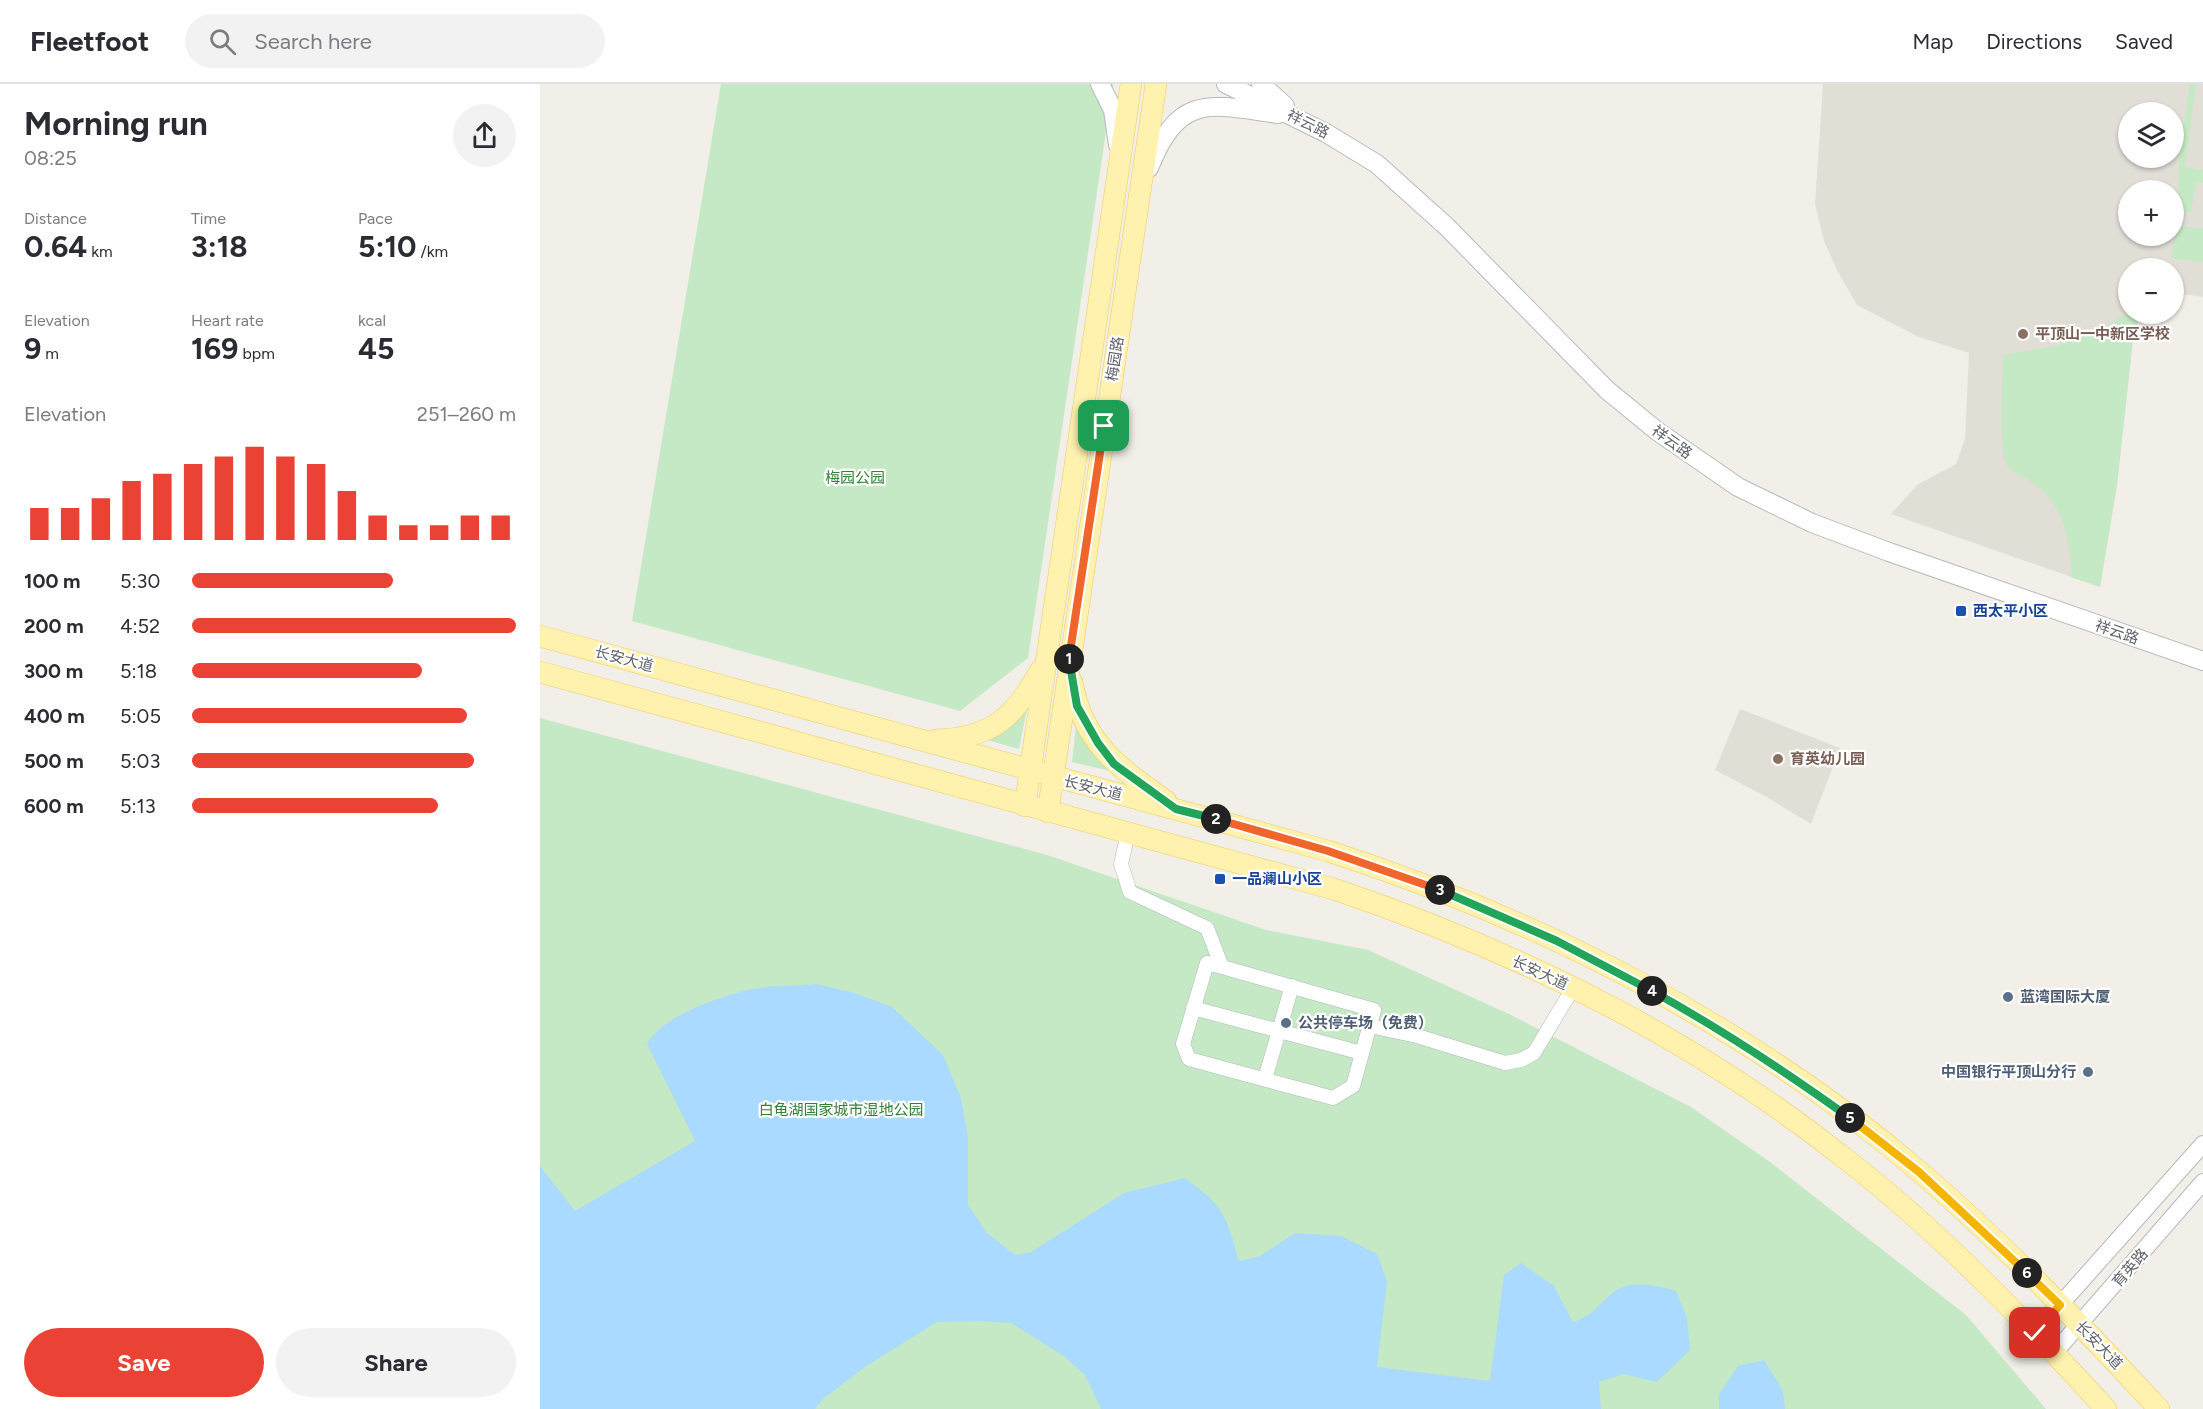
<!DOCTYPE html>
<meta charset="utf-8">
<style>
body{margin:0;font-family:Figtree,"Noto Sans SC",sans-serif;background:#f2f2f3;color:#2b2b33;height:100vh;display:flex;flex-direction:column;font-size:22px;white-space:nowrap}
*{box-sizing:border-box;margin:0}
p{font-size:20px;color:#7c7c81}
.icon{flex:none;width:33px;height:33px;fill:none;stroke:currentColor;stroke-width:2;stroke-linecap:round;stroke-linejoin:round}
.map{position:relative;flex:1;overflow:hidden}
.side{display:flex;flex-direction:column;background:#fff;width:540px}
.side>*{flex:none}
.buttons{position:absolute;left:1578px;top:18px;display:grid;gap:12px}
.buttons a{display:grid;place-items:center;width:66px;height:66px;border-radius:50%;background:#fff;box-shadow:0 2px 4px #0004;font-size:30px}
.pin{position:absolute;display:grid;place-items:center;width:51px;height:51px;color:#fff;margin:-26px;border-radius:12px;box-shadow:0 3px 9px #0006}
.km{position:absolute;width:30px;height:30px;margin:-15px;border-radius:50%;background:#222;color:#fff;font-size:16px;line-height:30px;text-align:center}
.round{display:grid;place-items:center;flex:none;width:63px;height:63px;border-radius:32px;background:#f2f2f3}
.summary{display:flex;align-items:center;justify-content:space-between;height:102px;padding:0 24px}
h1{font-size:33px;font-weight:700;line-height:45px}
.figures{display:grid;grid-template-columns:repeat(3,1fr);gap:9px;height:102px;padding:6px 24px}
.figures div{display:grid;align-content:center}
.figures b{font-size:30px;font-weight:700}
.figures small{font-size:16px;font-weight:400}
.figures p{font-size:16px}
.chart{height:168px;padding:12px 24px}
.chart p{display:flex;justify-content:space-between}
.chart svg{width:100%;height:108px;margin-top:6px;stroke:#ea4335;stroke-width:6}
.action{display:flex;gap:12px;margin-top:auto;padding:12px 24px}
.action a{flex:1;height:69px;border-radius:36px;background:#ea4335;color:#fff;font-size:24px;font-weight:700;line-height:69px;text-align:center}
.action a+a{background:#f2f2f3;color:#2b2b33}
ul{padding:0 24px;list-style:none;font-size:20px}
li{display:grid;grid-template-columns:96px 72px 1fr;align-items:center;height:45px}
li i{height:15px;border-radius:8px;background:#ea4335}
header{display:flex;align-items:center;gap:36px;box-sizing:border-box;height:84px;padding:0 30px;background:#fff;border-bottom:2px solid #e1e1e2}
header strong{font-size:28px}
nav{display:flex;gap:33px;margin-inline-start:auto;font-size:21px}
.search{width:420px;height:54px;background:#f2f2f3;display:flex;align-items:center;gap:15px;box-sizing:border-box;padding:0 21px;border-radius:33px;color:#7c7c81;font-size:22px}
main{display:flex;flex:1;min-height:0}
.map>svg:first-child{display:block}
.education{fill:#e1ded6;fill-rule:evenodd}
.green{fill:#c5e8c5}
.water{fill:#aadaff}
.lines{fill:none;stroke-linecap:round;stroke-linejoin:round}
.minor-casing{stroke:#b5b8bc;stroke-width:15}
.tertiary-casing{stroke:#b5b8bc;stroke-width:18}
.secondary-casing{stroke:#b6babf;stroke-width:20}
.primary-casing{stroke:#f2c960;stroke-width:22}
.minor{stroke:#fff;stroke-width:14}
.tertiary{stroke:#fff;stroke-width:16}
.secondary{stroke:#fff;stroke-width:18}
.primary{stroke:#fff2af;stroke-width:21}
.split-1-casing{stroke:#fff;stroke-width:12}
.split-2-casing{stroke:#fff;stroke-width:12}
.split-3-casing{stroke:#fff;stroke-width:12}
.split-4-casing{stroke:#fff;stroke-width:12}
.split-5-casing{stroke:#fff;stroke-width:12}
.split-6-casing{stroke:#fff;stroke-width:12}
.split-7-casing{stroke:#fff;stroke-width:12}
.split-1{stroke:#f0652b;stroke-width:8}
.split-2{stroke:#22a559;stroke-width:8}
.split-3{stroke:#f0652b;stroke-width:8}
.split-4{stroke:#22a559;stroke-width:8}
.split-5{stroke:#22a559;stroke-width:8}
.split-6{stroke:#f5b400;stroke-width:8}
.split-7{stroke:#f5b400;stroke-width:8}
.education-dot{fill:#8d6e63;stroke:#fff;stroke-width:2}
.transit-dot{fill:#1a4fb4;stroke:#fff;stroke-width:2}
.service-dot{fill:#5c6f8a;stroke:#fff;stroke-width:2}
.labels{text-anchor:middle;stroke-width:4.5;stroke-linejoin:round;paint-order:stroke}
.street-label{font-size:15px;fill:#5f6368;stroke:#fff}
.education-label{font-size:15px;font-weight:bold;fill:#785e54;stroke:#fff;text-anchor:start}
.park-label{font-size:15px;fill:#348238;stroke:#fff}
.transit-label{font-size:15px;font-weight:bold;fill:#164399;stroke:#fff;text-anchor:start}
.service-label{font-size:15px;font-weight:bold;fill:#4e5e75;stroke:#fff;text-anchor:start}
</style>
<header>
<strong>Fleetfoot</strong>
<div class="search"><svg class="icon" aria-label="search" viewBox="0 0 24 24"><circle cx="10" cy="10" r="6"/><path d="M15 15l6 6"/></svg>Search here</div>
<nav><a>Map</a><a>Directions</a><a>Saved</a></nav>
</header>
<main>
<section class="side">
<div class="summary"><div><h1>Morning run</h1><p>08:25</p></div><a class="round"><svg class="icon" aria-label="share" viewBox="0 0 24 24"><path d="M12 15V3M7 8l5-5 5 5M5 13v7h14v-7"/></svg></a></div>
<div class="figures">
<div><p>Distance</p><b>0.64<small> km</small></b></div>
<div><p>Time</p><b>3:18</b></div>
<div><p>Pace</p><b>5:10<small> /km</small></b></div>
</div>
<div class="figures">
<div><p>Elevation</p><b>9<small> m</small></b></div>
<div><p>Heart rate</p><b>169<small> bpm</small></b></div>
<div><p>kcal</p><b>45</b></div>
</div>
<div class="chart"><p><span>Elevation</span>251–260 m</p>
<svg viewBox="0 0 160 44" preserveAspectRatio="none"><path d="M5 44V31M15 44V31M25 44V27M35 44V20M45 44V17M55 44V13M65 44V10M75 44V6M85 44V10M95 44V13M105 44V24M115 44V34M125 44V38M135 44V38M145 44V34M155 44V34"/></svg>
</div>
<ul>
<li><b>100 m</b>5:30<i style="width:62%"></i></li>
<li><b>200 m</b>4:52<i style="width:100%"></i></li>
<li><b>300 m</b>5:18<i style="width:71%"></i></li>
<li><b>400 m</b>5:05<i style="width:85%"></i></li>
<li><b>500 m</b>5:03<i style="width:87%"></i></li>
<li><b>600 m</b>5:13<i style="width:76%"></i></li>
</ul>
<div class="action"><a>Save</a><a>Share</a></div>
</section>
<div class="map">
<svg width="1663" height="1325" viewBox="0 0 1663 1325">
<rect width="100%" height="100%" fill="#f1efe8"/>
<g class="education">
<path d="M 1283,0 L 1663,0 L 1663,213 L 1634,209 L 1634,184 L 1588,184 L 1588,230 L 1602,230 L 1594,246 L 1577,401 L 1560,503 L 1351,430 L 1377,401 L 1416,380 L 1425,355 L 1429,269 L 1379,253 L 1317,221 L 1298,188 L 1284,157 L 1275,120 ZM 1588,28 L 1634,28 L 1634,74 L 1588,74 ZM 1588,106 L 1634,106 L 1634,152 L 1588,152 Z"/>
<path d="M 1200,625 L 1300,664 L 1271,740 L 1225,712 L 1175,686 Z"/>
</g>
<g class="green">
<path d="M 181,0 L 573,0 L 488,574 L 420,627 L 92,537 Z"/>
<path d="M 1650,0 L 1656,0 L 1645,83 L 1663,86 L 1663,99 L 1656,98 L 1651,128 L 1642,129 C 1631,102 1646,31 1650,0 Z"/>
<path d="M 1637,142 L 1663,144 L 1663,178 L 1631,174 Z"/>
<path d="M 1588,229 L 1602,230 L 1594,246 L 1577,401 L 1560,503 L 1531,493 C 1531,459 1524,420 1493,399 C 1486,393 1471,390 1467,381 C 1457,360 1463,296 1463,271 L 1515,262 L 1554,250 Z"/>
<path d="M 487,625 L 479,665 L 444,655 Z"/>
<path d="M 0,634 L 507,771 L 726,846 L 828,866 L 971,931 L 1151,1023 L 1230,1078 L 1426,1231 L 1506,1325 L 0,1325 Z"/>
<path d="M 536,641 L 570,687 L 532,678 Z"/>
</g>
<g class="water">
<path d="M 276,900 L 315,909 L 352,923 L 403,971 L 421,1014 L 428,1053 L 428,1121 L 447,1149 L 475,1171 L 491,1168 L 584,1109 L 645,1094 C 685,1123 686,1131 699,1177 L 720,1172 L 755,1149 L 801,1152 L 837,1170 L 847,1197 L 837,1283 L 950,1297 L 964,1191 L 981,1179 L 1014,1202 L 1033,1238 C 1050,1233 1057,1223 1070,1211 C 1088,1194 1115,1201 1136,1207 L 1147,1234 L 1150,1266 L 1117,1298 L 1083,1290 L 1059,1298 L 1061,1325 L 561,1325 L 545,1291 L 524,1272 L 471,1239 L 437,1237 L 397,1238 L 325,1283 L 283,1315 L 275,1325 L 0,1325 L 0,1082 L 35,1127 L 155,1057 L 107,960 C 122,932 177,914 207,906 C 228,901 254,902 276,900 Z"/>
<path d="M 1224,1276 L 1243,1307 L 1245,1325 L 1179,1325 L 1179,1310 L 1198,1282 Z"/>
</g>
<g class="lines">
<g class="minor-casing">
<g id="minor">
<path d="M 588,749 L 581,780 L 590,808 L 667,844 L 682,883 L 834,926 L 813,1002 L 793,1014 L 649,975 L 643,960 L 667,879 L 682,883"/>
<path d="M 653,924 L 822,969"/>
<path d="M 830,942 L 877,952 L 965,979 L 981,976 L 994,969 L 1033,904"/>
<path d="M 725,995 L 752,902"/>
</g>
</g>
<g class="tertiary-casing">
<g id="tertiary">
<path d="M 1495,1249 L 1663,1060"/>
<path d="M 1515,1268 L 1663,1098"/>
</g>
</g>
<g class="secondary-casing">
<g id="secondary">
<path d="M 560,0 L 573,26 L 578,61"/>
<path d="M 686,0 L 786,49 L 837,80 L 907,143 L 1067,306 L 1117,347 L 1198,403 L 1272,439 L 1349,468 L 1663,577"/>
<path d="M 721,0 L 745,22"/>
<path d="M 609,84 C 639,9 669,20 738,30"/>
</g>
</g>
<g class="primary-casing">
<g id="primary">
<path d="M 0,552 L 788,767 C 1001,836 1209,942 1380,1088 C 1465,1161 1543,1243 1619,1325"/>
<path d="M 0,588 L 794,805 C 977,867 1155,955 1307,1076 C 1402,1150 1485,1237 1566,1325"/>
<path d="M 532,598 C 543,659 579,684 626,717"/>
<path d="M 396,656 C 452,654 474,634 500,587"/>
<path d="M 485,722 L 591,0"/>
<path d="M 508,728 L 616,0"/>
</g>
</g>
<use href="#minor" class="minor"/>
<use href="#tertiary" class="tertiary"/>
<use href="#secondary" class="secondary"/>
<use href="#primary" class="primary"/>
</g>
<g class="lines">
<g class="split-1-casing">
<path id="split-1" d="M 529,575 L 564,342"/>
</g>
<g class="split-2-casing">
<path id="split-2" d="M 529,575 L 537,622 L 558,659 L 574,680 L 636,725 L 676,735"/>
</g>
<g class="split-3-casing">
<path id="split-3" d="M 676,735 L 788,767 L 900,806"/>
</g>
<g class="split-4-casing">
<path id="split-4" d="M 900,806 L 1017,857 L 1112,907"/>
</g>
<g class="split-5-casing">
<path id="split-5" d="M 1112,907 C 1181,945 1246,988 1310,1034"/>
</g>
<g class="split-6-casing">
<path id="split-6" d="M 1310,1034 L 1379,1088 L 1487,1189"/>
</g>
<g class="split-7-casing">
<path id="split-7" d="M 1487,1189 L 1520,1221 L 1495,1249"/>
</g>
<use href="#split-1" class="split-1"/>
<use href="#split-2" class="split-2"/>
<use href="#split-3" class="split-3"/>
<use href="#split-4" class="split-4"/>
<use href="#split-5" class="split-5"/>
<use href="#split-6" class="split-6"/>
<use href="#split-7" class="split-7"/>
</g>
<g class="education-dot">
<circle cx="1483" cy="250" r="6"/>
<circle cx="1238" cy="675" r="6"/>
</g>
<g class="transit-dot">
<rect x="1415" y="521" width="12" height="12" rx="3"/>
<rect x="674" y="789" width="12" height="12" rx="3"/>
</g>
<g class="service-dot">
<circle cx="1468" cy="913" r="6"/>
<circle cx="746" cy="939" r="6"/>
<circle cx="1548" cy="988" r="6"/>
</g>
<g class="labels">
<g class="street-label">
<text transform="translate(768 40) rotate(27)" y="5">祥云路</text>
<text transform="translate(575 275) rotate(-81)" y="5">梅园路</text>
<text transform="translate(1132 358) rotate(36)" y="5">祥云路</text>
<text transform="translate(1577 548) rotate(19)" y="5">祥云路</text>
<text transform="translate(84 575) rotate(15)" y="5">长安大道</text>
<text transform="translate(553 704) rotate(14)" y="5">长安大道</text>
<text transform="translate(1000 889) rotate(25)" y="5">长安大道</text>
<text transform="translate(1590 1184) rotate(-49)" y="5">育英路</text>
<text transform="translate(1559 1261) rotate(46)" y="5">长安大道</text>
</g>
<g class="education-label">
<text x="1495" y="255">平顶山一中新区学校</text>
<text x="1250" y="680">育英幼儿园</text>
</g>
<g class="park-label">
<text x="315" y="399">梅园公园</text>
<text x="301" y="1031">白龟湖国家城市湿地公园</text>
</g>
<g class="transit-label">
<text x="1433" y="532">西太平小区</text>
<text x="692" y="800">一品澜山小区</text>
</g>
<g class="service-label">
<text x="1480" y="918">蓝湾国际大厦</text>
<text x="758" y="944">公共停车场（免费）</text>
<text x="1536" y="993" text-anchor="end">中国银行平顶山分行</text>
</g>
</g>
</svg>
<div class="buttons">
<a><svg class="icon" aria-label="layers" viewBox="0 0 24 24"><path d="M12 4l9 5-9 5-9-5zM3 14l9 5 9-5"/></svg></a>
<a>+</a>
<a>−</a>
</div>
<div class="pin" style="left:564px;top:342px;background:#1e9e55"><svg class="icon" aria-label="arrive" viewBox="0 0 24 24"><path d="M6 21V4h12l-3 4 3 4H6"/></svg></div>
<div class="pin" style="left:1495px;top:1249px;background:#d93025"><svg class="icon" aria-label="check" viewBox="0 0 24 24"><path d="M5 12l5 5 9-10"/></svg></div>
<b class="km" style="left:529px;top:575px">1</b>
<b class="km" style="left:676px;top:735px">2</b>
<b class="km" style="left:900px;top:806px">3</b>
<b class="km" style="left:1112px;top:907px">4</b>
<b class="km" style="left:1310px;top:1034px">5</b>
<b class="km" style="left:1487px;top:1189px">6</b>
</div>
</main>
